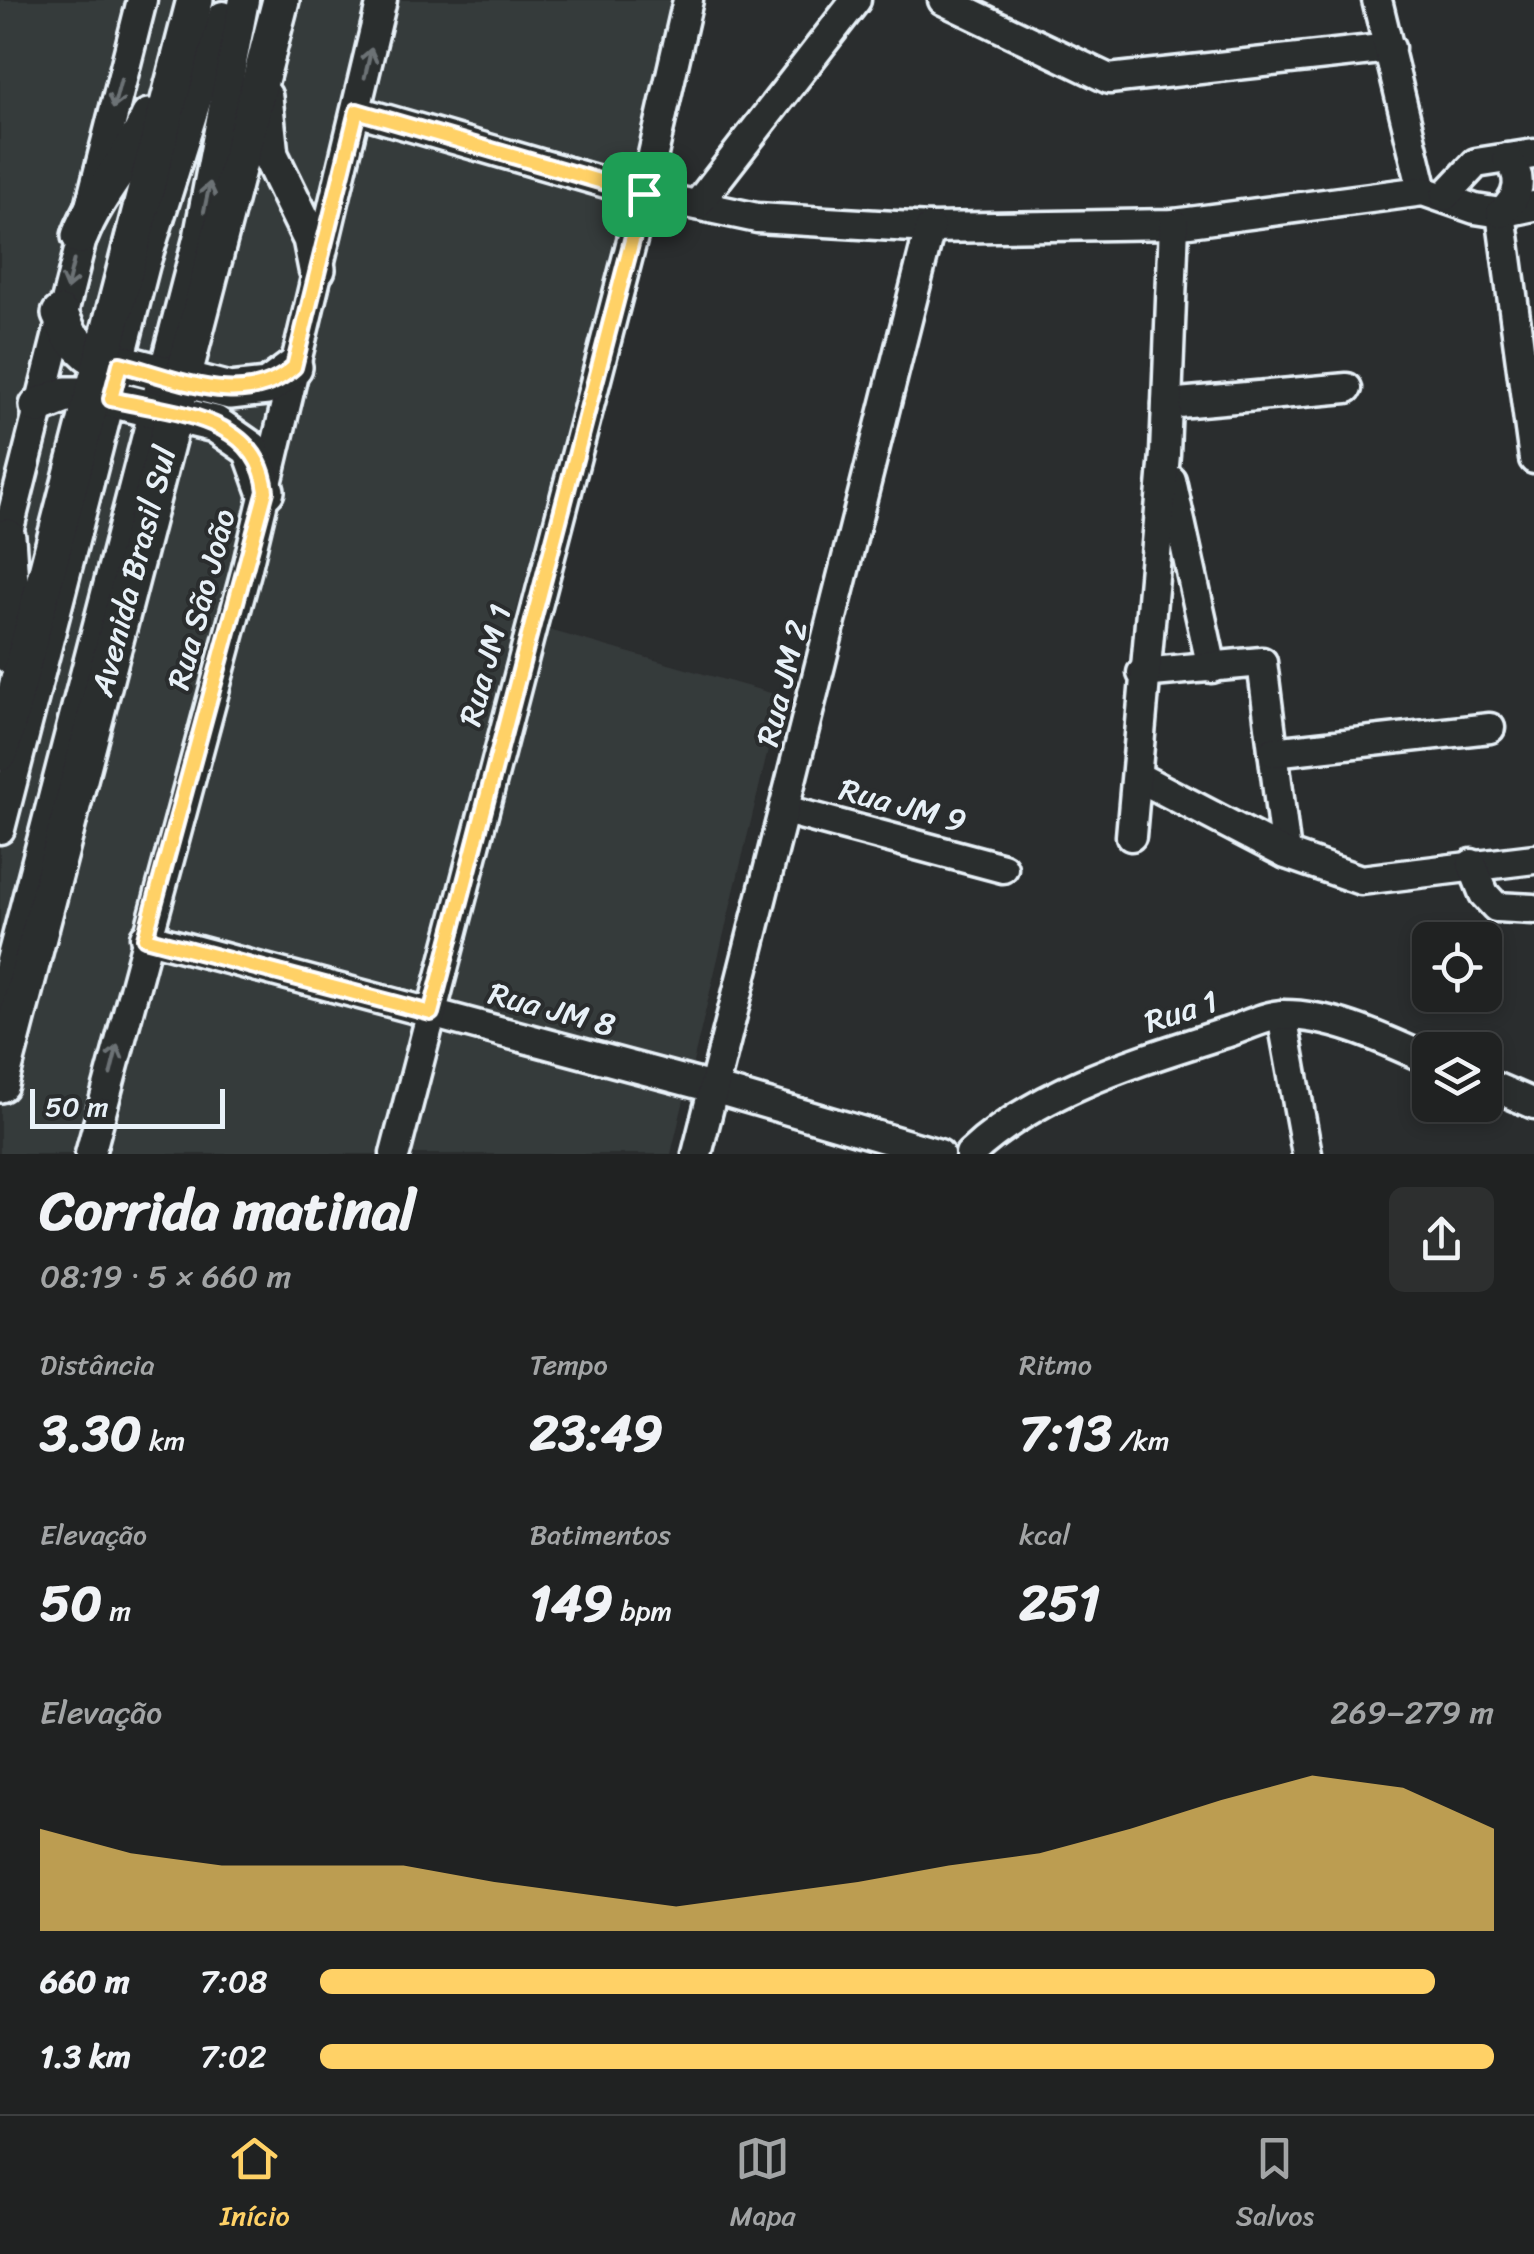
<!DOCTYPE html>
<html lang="pt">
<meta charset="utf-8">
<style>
body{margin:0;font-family:Sriracha,sans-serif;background:#2d2f2f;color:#f1f3f6;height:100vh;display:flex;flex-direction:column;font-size:38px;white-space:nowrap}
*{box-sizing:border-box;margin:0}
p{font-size:32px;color:#a2a4a5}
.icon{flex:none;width:55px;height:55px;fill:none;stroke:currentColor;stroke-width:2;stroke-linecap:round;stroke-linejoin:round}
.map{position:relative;height:1154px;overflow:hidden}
.drawer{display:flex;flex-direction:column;background:#202222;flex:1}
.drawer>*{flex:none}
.buttons{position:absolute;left:1412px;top:922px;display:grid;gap:20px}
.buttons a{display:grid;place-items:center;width:90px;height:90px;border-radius:15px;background:#202222;box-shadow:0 5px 15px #0003,0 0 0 2px #3d3f40;font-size:50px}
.scale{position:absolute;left:30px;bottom:25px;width:195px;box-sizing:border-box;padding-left:10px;border:5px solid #e8f1f8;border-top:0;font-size:28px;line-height:35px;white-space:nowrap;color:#e8f1f8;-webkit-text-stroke:8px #2a2d2e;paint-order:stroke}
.pin{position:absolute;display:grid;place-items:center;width:85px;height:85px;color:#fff;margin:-42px;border-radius:20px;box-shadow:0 5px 15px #0006}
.round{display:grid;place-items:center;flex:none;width:105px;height:105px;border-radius:15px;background:#2d2f2f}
.head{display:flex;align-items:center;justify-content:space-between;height:170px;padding:0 40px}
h1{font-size:55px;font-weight:800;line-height:75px}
.stats{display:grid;grid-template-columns:repeat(3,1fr);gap:15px;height:170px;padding:10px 40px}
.stats div{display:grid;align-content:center}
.stats b{font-size:50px;font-weight:800}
.stats small{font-size:28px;font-weight:400}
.stats p{font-size:28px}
.chart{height:280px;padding:20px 40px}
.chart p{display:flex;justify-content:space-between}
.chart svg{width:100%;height:180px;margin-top:10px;fill:#ffd166;opacity:.7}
ul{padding:0 40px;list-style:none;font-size:32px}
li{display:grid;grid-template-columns:160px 120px 1fr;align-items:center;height:75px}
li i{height:25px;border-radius:12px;background:#ffd166}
.tab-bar{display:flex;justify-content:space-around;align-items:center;height:140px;border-top:2px solid #3d3f40;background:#202222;font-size:28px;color:#a2a4a5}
.tab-bar a{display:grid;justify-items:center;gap:5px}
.tab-bar .active{color:#ffd166}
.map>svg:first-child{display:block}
.built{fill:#363a3b}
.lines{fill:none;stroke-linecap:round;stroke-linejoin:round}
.minor-casing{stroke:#e8f1f8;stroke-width:35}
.major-casing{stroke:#e8f1f8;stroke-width:42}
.minor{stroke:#2a2d2e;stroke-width:28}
.major{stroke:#2a2d2e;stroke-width:35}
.oneway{stroke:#6c7275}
.route-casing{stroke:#fff;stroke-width:20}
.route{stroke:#ffd166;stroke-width:12}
.labels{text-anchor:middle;stroke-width:8;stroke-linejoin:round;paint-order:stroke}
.street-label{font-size:32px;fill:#e8f1f8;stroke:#2a2d2e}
</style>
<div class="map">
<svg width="1534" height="1154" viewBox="0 0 1534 1154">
<rect width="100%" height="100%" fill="#2a2d2e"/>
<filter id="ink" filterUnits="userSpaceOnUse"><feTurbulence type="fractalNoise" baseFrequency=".01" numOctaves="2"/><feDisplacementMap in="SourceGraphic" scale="20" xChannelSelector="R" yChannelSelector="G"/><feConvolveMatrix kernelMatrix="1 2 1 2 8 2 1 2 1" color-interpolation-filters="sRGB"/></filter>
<g filter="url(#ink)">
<path class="built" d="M 0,0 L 681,0 L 514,620 L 781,696 L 671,1154 L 0,1154 Z"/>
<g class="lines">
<g class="minor-casing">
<g id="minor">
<path d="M 943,0 L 1109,79 L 1390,48"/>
<path d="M 1377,0 L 1423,191"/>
<path d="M 357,111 L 644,194 L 757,218 L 930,228 L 1174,224 L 1423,191 L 1475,209 L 1501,213 L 1534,206"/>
<path d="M 1445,196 L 1476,163 L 1534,154"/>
<path d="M 697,205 L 856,0"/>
<path d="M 1501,213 L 1534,459"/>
<path d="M 1501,213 C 1520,197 1524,177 1507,158"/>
<path d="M 1167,404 L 1347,388"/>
<path d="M 1171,480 L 1212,668"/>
<path d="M 2,556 L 142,0"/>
<path d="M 1142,673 L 1262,662 L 1286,854"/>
<path d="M 1273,752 L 1490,728"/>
<path d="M 1138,777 L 1286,854 L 1361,880 L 1534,859"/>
<path d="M 785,810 L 1003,868"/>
<path d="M 0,829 L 145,264 L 223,16"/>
<path d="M 1131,836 L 1165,454 L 1174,224"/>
<path d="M 1472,864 L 1484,894 L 1496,907 L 1534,909"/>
<path d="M 145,937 L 713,1088 L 939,1154"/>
<path d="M 0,1003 L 199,235 L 244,0"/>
<path d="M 1282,1015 L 1307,1154"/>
<path d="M 1485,1083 L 1534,1104"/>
<path d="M 90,1154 L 246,572 L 382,0"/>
<path d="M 395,1154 L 644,194 L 688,0"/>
<path d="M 697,1154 L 930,228"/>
<path d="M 970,1154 C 1038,1090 1138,1061 1225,1033 C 1242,1028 1266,1015 1284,1015 C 1334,1015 1385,1040 1430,1060"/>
</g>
</g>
<g class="major-casing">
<g id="major">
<path d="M 264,97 L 270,155 L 311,239 L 317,269"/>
<path d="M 80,236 C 97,192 131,160 149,117"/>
<path d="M 60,314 L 70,336 L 89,354 L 230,391 L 267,387 L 294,367"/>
<path d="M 38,406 L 66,395 L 93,395 L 215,424 L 251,449 L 266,491"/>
<path d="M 7,537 L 13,627 L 10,656"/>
<path d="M 0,753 L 195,0"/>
<path id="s1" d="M 0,1084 L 281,0"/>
</g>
</g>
<use href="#minor" class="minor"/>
<use href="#major" class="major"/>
</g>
<defs><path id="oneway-shaft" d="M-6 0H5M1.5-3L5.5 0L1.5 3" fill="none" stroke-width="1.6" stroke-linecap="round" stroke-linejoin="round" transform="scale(2.5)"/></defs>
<g class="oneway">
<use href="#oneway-shaft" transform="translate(368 63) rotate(-77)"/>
<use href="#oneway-shaft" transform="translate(117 94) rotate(105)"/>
<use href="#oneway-shaft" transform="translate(207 197) rotate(-78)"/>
<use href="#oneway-shaft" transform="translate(70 275) rotate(104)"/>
<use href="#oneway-shaft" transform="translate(114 1060) rotate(-76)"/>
</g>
</g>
<g class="lines" filter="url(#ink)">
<g class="route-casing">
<path id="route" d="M 357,111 L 644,194 L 431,1013 L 145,938 L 266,491 C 258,415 170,413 111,399 L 120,364 C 176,378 245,412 294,367 Z"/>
</g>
<use href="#route" class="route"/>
</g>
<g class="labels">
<g class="street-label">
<text dy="11" stroke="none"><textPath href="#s1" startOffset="530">Avenida Brasil Sul</textPath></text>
<text transform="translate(201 599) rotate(-75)" y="11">Rua São João</text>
<text transform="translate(485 665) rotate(-75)" y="11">Rua JM 1</text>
<text transform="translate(782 683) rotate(-76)" y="11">Rua JM 2</text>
<text transform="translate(903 805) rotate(15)" y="11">Rua JM 9</text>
<text transform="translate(552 1009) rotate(15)" y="11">Rua JM 8</text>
<text transform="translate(1181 1011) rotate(-18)" y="11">Rua 1</text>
</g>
</g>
</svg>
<div class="buttons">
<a><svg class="icon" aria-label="locate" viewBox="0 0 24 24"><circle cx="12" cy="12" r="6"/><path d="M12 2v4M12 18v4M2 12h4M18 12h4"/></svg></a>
<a><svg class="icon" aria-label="layers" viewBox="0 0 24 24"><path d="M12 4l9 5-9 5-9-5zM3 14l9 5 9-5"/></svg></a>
</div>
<div class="scale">50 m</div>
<div class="pin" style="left:644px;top:194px;background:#1e9e55"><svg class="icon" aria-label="arrive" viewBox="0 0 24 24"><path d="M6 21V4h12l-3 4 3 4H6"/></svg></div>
</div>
<section class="drawer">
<div class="head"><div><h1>Corrida matinal</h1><p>08:19 · 5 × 660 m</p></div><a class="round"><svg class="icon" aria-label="share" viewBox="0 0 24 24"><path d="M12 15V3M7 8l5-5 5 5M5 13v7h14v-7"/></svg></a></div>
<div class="stats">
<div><p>Distância</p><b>3.30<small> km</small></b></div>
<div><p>Tempo</p><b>23:49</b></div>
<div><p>Ritmo</p><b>7:13<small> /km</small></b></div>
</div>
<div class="stats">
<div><p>Elevação</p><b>50<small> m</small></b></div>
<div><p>Batimentos</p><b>149<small> bpm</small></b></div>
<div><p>kcal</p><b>251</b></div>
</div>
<div class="chart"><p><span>Elevação</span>269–279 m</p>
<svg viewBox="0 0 160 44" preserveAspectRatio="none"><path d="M0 44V19L10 25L20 28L30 28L40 28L50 32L60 35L70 38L80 35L90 32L100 28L110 25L120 19L130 12L140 6L150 9L160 19V44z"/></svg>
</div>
<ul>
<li><b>660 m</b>7:08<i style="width:95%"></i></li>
<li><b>1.3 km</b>7:02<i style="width:100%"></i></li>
</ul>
</section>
<nav class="tab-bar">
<a class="active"><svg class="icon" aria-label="home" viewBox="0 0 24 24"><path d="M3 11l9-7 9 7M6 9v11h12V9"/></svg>Início</a>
<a><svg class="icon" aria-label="map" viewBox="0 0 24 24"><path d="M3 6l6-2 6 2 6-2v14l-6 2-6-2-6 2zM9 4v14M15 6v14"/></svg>Mapa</a>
<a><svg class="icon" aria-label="saved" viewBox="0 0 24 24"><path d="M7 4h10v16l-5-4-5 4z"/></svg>Salvos</a>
</nav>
